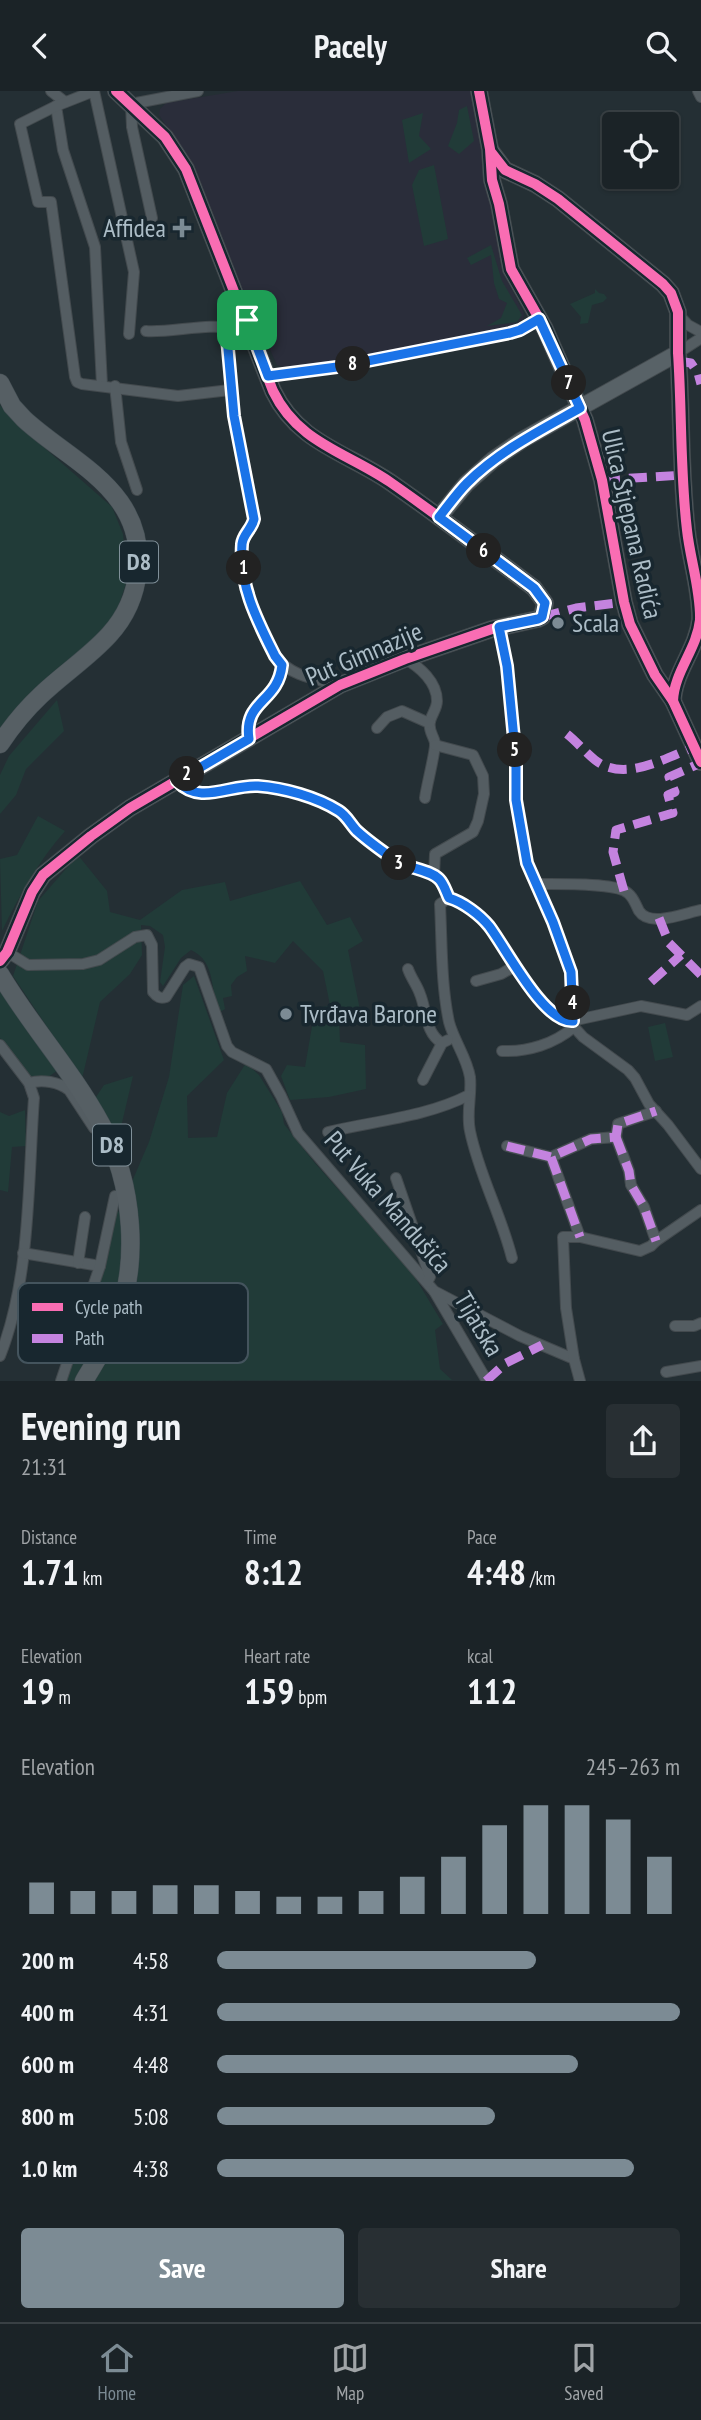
<!DOCTYPE html>
<meta charset="utf-8">
<style>
body{margin:0;font-family:"PT Sans Narrow",sans-serif;background:#282f33;color:#f1f3f6;height:100vh;display:flex;flex-direction:column;font-size:26px;white-space:nowrap}
*{box-sizing:border-box;margin:0}
p{font-size:23px;color:#a0a4a7}
.icon{flex:none;width:38px;height:38px;fill:none;stroke:currentColor;stroke-width:2;stroke-linecap:round;stroke-linejoin:round}
.map{position:relative;height:1290px;overflow:hidden}
.drawer{display:flex;flex-direction:column;background:#1b2327;flex:1}
.drawer>*{flex:none}
.buttons{position:absolute;left:602px;top:21px;display:grid;gap:14px}
.buttons a{display:grid;place-items:center;width:77px;height:77px;border-radius:7px;background:#1b2327;box-shadow:0 2px 5px #0004,0 0 0 2px #394044;font-size:35px}
.pin{position:absolute;display:grid;place-items:center;width:60px;height:60px;color:#fff;margin:-30px;border-radius:14px;box-shadow:0 4px 10px #0006}
.km{position:absolute;width:35px;height:35px;margin:-18px;border-radius:50%;background:#222;color:#fff;font-size:19px;line-height:35px;text-align:center}
.round{display:grid;place-items:center;flex:none;width:74px;height:74px;border-radius:7px;background:#282f33}
.head{display:flex;align-items:center;justify-content:space-between;height:119px;padding:0 21px}
h1{font-size:38px;font-weight:700;line-height:52px}
.stats{display:grid;grid-template-columns:repeat(3,1fr);gap:10px;height:119px;padding:7px 21px}
.stats div{display:grid;align-content:center}
.stats b{font-size:35px;font-weight:700}
.stats small{font-size:19px;font-weight:400}
.stats p{font-size:19px}
.chart{height:196px;padding:14px 21px}
.chart p{display:flex;justify-content:space-between}
.chart svg{width:100%;height:126px;margin-top:7px;stroke:#7c8b94;stroke-width:6}
.button{display:flex;gap:14px;margin-top:auto;padding:14px 21px}
.button a{flex:1;height:80px;border-radius:7px;background:#7c8b94;color:#fff;font-size:28px;font-weight:700;line-height:80px;text-align:center}
.button a+a{background:#282f33;color:#f1f3f6}
ul{padding:0 21px;list-style:none;font-size:23px}
li{display:grid;grid-template-columns:112px 84px 1fr;align-items:center;height:52px}
li i{height:18px;border-radius:9px;background:#7c8b94}
header{display:flex;justify-content:space-between;align-items:center;height:91px;padding:0 21px;background:#1b2327;font-size:32px;font-weight:700}
.dock{display:flex;justify-content:space-around;align-items:center;height:98px;border-top:2px solid #394044;background:#1b2327;font-size:19px;color:#a0a4a7}
.dock a{display:grid;justify-items:center;gap:4px}
.dock .selected{color:#7c8b94}
.map>svg:first-child{display:block}
.medical{fill:#2a2d3a}
.green{fill:#213b38}
.lines{fill:none;stroke-linecap:round;stroke-linejoin:round}
.street-casing{stroke:#434a4e;stroke-width:12}
.secondary-casing{stroke:#434a4e;stroke-width:18}
.primary-casing{stroke:#414c51;stroke-width:19}
.street{stroke:#545d62;stroke-width:10}
.secondary{stroke:#586267;stroke-width:16}
.primary{stroke:#565f64;stroke-width:18}
.quiet{stroke:#c483df;stroke-width:9;stroke-dasharray:18 9;stroke-linecap:butt}
.cycleway-casing{stroke:#18272f;stroke-width:15}
.cycleway{stroke:#f96db3;stroke-width:10}
.route-casing{stroke:#fff;stroke-width:14}
.route{stroke:#1a73e8;stroke-width:9}
.poi-dot{fill:#7c8b94;stroke:#18272f;stroke-width:2.5}
.labels{text-anchor:middle;stroke-width:7;stroke-linejoin:round;paint-order:stroke}
.shield{fill:#18272f;stroke:#809099;stroke-width:2}
.shield-label{font-size:24px;font-weight:bold;fill:#acbdc7}
.poi-label{font-size:26px;fill:#acbdc7;stroke:#18272f;text-anchor:start}
.street-label{font-size:26px;fill:#acbdc7;stroke:#18272f}
.key{fill:#18272f;stroke:#44545d;stroke-width:2}
.key-label{font-size:19px;fill:#acbdc7}
</style>
<header><svg class="icon" aria-label="back" viewBox="0 0 24 24"><path d="M15 5l-7 7 7 7"/></svg>Pacely<svg class="icon" aria-label="search" viewBox="0 0 24 24"><circle cx="10" cy="10" r="6"/><path d="M15 15l6 6"/></svg></header>
<div class="map">
<svg width="701" height="1290" viewBox="0 0 701 1290">
<rect width="100%" height="100%" fill="#242f34"/>
<path class="medical" d="M 238,0 L 471,0 L 502,179 L 524,222 L 523,229 L 507,236 L 332,273 L 285,277 L 277,274 L 266,250 L 261,245 L 196,80 L 159,24 L 160,18 L 166,12 Z"/>
<g class="green">
<path d="M 467,15 L 474,50 L 459,63 L 448,55 L 457,32 L 459,19 Z"/>
<path d="M 423,22 L 419,45 L 431,58 L 409,72 L 402,29 Z"/>
<path d="M 434,74 L 448,148 L 424,155 L 412,94 L 419,79 Z"/>
<path d="M 491,154 L 502,190 L 522,224 L 517,231 L 487,235 L 501,227 L 507,212 L 499,208 L 494,192 L 491,164 L 471,174 L 467,167 Z"/>
<path d="M 595,198 L 599,202 L 604,203 L 607,207 L 603,211 L 592,214 L 588,232 L 580,233 L 581,226 L 570,213 L 595,202 Z"/>
<path d="M 0,314 L 16,332 L 112,416 L 123,443 L 128,486 L 116,523 L 93,548 L 16,619 L 0,637 Z"/>
<path d="M 57,609 L 64,640 L 26,678 L 16,704 L 0,723 L 0,684 L 9,665 Z"/>
<path d="M 38,725 L 65,740 C 39,769 19,805 2,840 L 0,768 L 17,764 Z"/>
<path d="M 78,764 L 107,800 L 110,821 L 140,829 L 182,799 L 225,791 L 230,810 L 300,790 L 327,834 L 350,826 L 363,850 L 348,859 L 360,919 L 339,928 L 340,951 L 365,954 L 366,998 L 329,1006 L 290,1009 L 281,985 L 287,974 L 305,976 L 315,918 L 330,914 L 323,880 L 293,850 L 275,872 L 245,865 L 247,880 L 237,886 L 231,894 L 232,905 L 223,907 L 225,918 L 220,921 C 209,899 217,871 191,859 L 181,867 L 163,895 L 160,891 L 165,856 L 163,844 L 150,835 L 141,834 L 142,864 L 130,883 L 100,911 L 82,988 L 13,885 L 38,810 Z"/>
<path d="M 194,885 L 224,969 L 187,1005 L 188,1047 L 217,1046 L 227,1002 L 246,972 L 259,984 L 282,1021 L 284,1033 L 314,1071 L 413,1183 L 443,1233 L 435,1239 L 440,1278 L 452,1289 L 95,1290 L 122,1239 L 133,1203 L 139,1165 L 138,1125 L 131,1093 L 149,1051 L 169,986 L 183,894 Z"/>
<path d="M 0,898 L 58,979 L 37,994 L 0,947 Z"/>
<path d="M 665,932 L 673,966 L 655,970 L 648,936 Z"/>
<path d="M 133,985 L 117,1053 L 94,1009 L 104,994 Z"/>
<path d="M 25,1019 L 26,1055 L 12,1056 L 8,1101 L 0,1099 L 0,1021 L 9,1025 Z"/>
<path d="M 116,1120 L 121,1121 C 121,1136 123,1151 122,1166 C 119,1211 98,1251 76,1289 L 62,1290 Z"/>
</g>
<g class="lines">
<g class="street-casing">
<g id="street">
<path d="M 51,0 L 65,11"/>
<path d="M 698,0 L 701,6"/>
<path d="M 56,15 L 63,59 L 95,156 L 102,294"/>
<path d="M 152,127 L 132,36 L 131,13 L 198,0"/>
<path d="M 679,224 L 688,234 L 701,241"/>
<path d="M 247,229 L 232,238 L 227,247 L 234,325 L 254,428 C 252,438 243,443 242,453 C 239,495 257,529 275,565 C 291,586 316,588 340,594"/>
<path d="M 146,240 C 170,242 213,231 232,238"/>
<path d="M 129,243 L 134,181 L 94,0 L 56,15 L 20,33 L 38,111 L 51,111 L 75,286 L 77,291 L 82,293 L 178,305 L 230,299"/>
<path d="M 678,262 L 701,247"/>
<path d="M 268,285 L 337,276 L 510,242 L 520,239 L 539,228"/>
<path d="M 115,295 L 121,351 L 137,399"/>
<path d="M 499,535 L 507,575 L 516,669 L 516,709 L 527,772 L 553,831 L 571,881 L 574,936 L 583,946 L 628,979 L 635,987 L 649,1013 L 668,1034 L 701,1078"/>
<path d="M 405,568 C 420,576 437,591 437,610 C 437,618 431,624 430,631 C 428,640 434,645 435,652 C 436,659 426,697 425,707"/>
<path d="M 377,637 L 387,626 L 402,620 L 429,632"/>
<path d="M 249,648 C 243,609 278,612 282,574"/>
<path d="M 177,690 C 199,715 230,693 258,695 C 284,697 317,706 339,720 C 347,725 351,734 357,740 C 368,750 382,760 395,769 C 408,778 429,778 439,788 C 444,793 446,801 449,807 C 504,823 517,908 567,931 L 641,915 L 687,924 L 701,915"/>
<path d="M 434,784 L 435,763 L 473,741 L 478,730 L 484,703 L 483,685 L 473,664 L 435,654"/>
<path d="M 536,793 C 558,793 604,792 623,799 C 632,803 635,812 639,820 C 650,837 685,822 701,819"/>
<path d="M 449,807 L 440,813 C 442,852 441,893 449,931 C 454,950 467,967 470,986 C 472,1004 466,1022 470,1040 C 479,1084 501,1123 512,1167"/>
<path d="M 7,861 L 28,874 L 83,873 L 99,869 L 135,846 L 147,844 L 152,854 L 153,901 C 157,906 160,908 166,906 L 185,876 L 189,873 L 199,876 L 227,955 L 232,961 L 266,978 L 281,1005 L 298,1042 L 434,1200 L 520,1245 L 574,1268"/>
<path d="M 408,878 C 411,887 417,894 420,903 C 427,920 425,942 442,952"/>
<path d="M 476,890 L 501,883 L 515,875"/>
<path d="M 0,954 L 29,992 L 34,1007 C 28,1089 31,1187 0,1265"/>
<path d="M 502,960 C 528,961 554,953 574,936"/>
<path d="M 423,989 L 442,952 L 448,949"/>
<path d="M 29,992 C 42,988 59,991 69,999 L 94,1037"/>
<path d="M 328,1041 C 374,1030 426,1026 469,1004"/>
<path d="M 616,1046 L 629,1080 L 631,1094 L 644,1116 L 656,1150"/>
<path d="M 507,1055 L 551,1066 L 591,1048 L 616,1046 L 618,1033 L 656,1020"/>
<path d="M 551,1066 L 580,1146"/>
<path d="M 396,1087 L 430,1186 L 427,1191"/>
<path d="M 23,1162 L 100,1175"/>
<path d="M 78,1172 L 85,1126"/>
<path d="M 434,1200 L 487,1290"/>
<path d="M 675,1235 L 694,1235 L 701,1232"/>
<path d="M 666,1281 L 701,1275"/>
<path d="M 61,1290 L 100,1175 L 115,1105"/>
<path d="M 580,1290 L 574,1268 L 566,1217 L 563,1146 L 580,1146 L 640,1160 L 651,1155 L 656,1150 L 701,1119"/>
</g>
</g>
<g class="secondary-casing">
<g id="secondary">
<path d="M 479,0 L 490,58 L 492,89 L 499,113 L 511,178 L 545,238 L 585,329 L 602,389 L 624,511 L 630,533 L 655,584 L 673,610 L 701,671"/>
<path d="M 491,60 L 505,79 L 535,93 L 558,108 L 663,193 L 671,202 L 678,221 L 678,262 C 682,321 680,380 687,439 C 690,468 701,500 700,529 C 697,558 674,581 673,610"/>
<path d="M 439,426 L 466,393 L 493,369 L 522,349 L 678,262"/>
<path d="M 0,870 L 7,861 L 32,801 L 43,784 L 91,745 L 130,717 L 340,594 L 405,568 L 492,538 L 538,528 L 542,526 L 545,512 L 534,497 C 486,461 439,425 390,391 C 346,361 298,352 273,300 L 186,78 L 165,46 L 116,0"/>
</g>
</g>
<g class="primary-casing">
<g id="primary">
<path d="M 0,292 L 12,315 L 24,328 C 54,356 96,377 120,411 C 149,452 142,508 109,544 C 89,566 63,583 41,604 C 26,618 12,635 0,653"/>
<path d="M 0,883 C 31,935 72,980 101,1033 C 134,1092 141,1176 113,1239 C 105,1256 94,1273 84,1290"/>
</g>
</g>
<use href="#street" class="street"/>
<use href="#secondary" class="secondary"/>
<use href="#primary" class="primary"/>
<g class="quiet">
<path d="M 678,270 L 691,272 L 698,282 L 701,293"/>
<path d="M 602,389 L 684,384"/>
<path d="M 542,526 L 576,517 L 624,511"/>
<path d="M 567,643 C 577,651 585,661 595,669 C 624,692 665,667 694,656"/>
<path d="M 624,800 L 613,761 L 616,739 L 673,722 L 668,704 L 675,701 L 669,686 L 701,672"/>
<path d="M 659,827 L 669,852 L 701,884"/>
<path d="M 651,891 L 681,864"/>
<path d="M 616,1046 L 629,1080 L 631,1094 L 644,1116 L 656,1150"/>
<path d="M 507,1055 L 551,1066 L 591,1048 L 616,1046 L 618,1033 L 656,1020"/>
<path d="M 551,1066 L 580,1146"/>
<path d="M 486,1290 L 506,1272 L 542,1254"/>
</g>
<g class="cycleway-casing">
<g id="cycleway">
<path d="M 479,0 L 490,58 L 492,89 L 499,113 L 511,178 L 545,238 L 585,329 L 602,389 L 624,511 L 630,533 L 655,584 L 673,610 L 701,671"/>
<path d="M 491,61 L 505,79 L 535,93 L 558,108 L 663,193 L 671,202 L 678,221 L 678,262 C 682,321 680,380 687,439 C 690,468 701,500 700,529 C 697,558 674,581 673,610"/>
<path d="M 0,870 L 7,861 L 32,801 L 43,784 L 91,745 L 130,717 L 340,594 L 405,568 L 492,538 L 538,528 L 542,526 L 545,512 L 534,497 C 486,461 439,425 390,391 C 346,361 298,352 273,300 L 186,78 L 165,46 L 116,0"/>
</g>
</g>
<use href="#cycleway" class="cycleway"/>
</g>
<g class="lines">
<g class="route-casing">
<path id="route" d="M 539,228 L 580,317 C 541,339 499,360 467,392 C 457,402 448,415 439,426 L 534,497 L 545,512 L 542,526 L 538,528 L 499,536 L 507,575 L 516,669 L 516,709 L 527,772 L 553,831 L 571,881 L 573,930 C 544,933 506,857 489,835 C 480,824 463,811 449,807 C 446,801 444,793 439,788 C 429,778 408,778 395,769 C 382,760 368,750 357,740 C 351,734 347,725 339,720 C 317,706 284,697 258,695 C 230,693 200,715 177,690 L 249,648 C 243,609 278,612 282,574 L 275,565 C 257,529 239,495 242,453 C 243,443 252,438 254,428 L 234,325 L 227,247 L 232,238 L 247,229 L 268,285 L 337,276 L 510,242 L 520,239 Z"/>
</g>
<use href="#route" class="route"/>
</g>
<g class="poi-dot">
<path d="M178.5 126.5h7v7h7v7h-7v7h-7v-7h-7v-7h7z"/>
<circle cx="558" cy="532" r="7"/>
<circle cx="286" cy="923" r="7"/>
</g>
<g class="labels">
<g class="shield">
<rect x="120" y="450.5" width="38" height="41" rx="5"/>
<rect x="93" y="1033.5" width="38" height="41" rx="5"/>
</g>
<g class="shield-label">
<text x="139" y="479">D8</text>
<text x="112" y="1062">D8</text>
</g>
<g class="poi-label">
<text x="166" y="146" text-anchor="end">Affidea</text>
<text x="572" y="541">Scala</text>
<text x="300" y="932">Tvrđava Barone</text>
</g>
<g class="street-label">
<text transform="translate(632 433) rotate(77)" y="9">Ulica Stjepana Radića</text>
<text transform="translate(364 563) rotate(-23)" y="9">Put Gimnazije</text>
<text transform="translate(388 1111) rotate(49)" y="9">Put Vuka Mandušića</text>
<text transform="translate(479 1233) rotate(59)" y="9">Tijatska</text>
</g>
</g>
<rect x="18" y="1192" width="230" height="80" rx="10" class="key"/>
<rect x="32" y="1212" width="31" height="8" fill="#f96db3"/>
<rect x="32" y="1243" width="31" height="9" fill="#c483df"/>
<g class="key-label">
<text x="75" y="1223">Cycle path</text>
<text x="75" y="1254">Path</text>
</g>
</svg>
<div class="buttons">
<a><svg class="icon" aria-label="locate" viewBox="0 0 24 24"><circle cx="12" cy="12" r="6"/><path d="M12 2v4M12 18v4M2 12h4M18 12h4"/></svg></a>
</div>
<div class="pin" style="left:247px;top:229px;background:#1e9e55"><svg class="icon" aria-label="arrive" viewBox="0 0 24 24"><path d="M6 21V4h12l-3 4 3 4H6"/></svg></div>
<b class="km" style="left:244px;top:477px">1</b>
<b class="km" style="left:187px;top:683px">2</b>
<b class="km" style="left:399px;top:772px">3</b>
<b class="km" style="left:573px;top:912px">4</b>
<b class="km" style="left:515px;top:659px">5</b>
<b class="km" style="left:484px;top:460px">6</b>
<b class="km" style="left:569px;top:292px">7</b>
<b class="km" style="left:353px;top:273px">8</b>
</div>
<section class="drawer">
<div class="head"><div><h1>Evening run</h1><p>21:31</p></div><a class="round"><svg class="icon" aria-label="share" viewBox="0 0 24 24"><path d="M12 15V3M7 8l5-5 5 5M5 13v7h14v-7"/></svg></a></div>
<div class="stats">
<div><p>Distance</p><b>1.71<small> km</small></b></div>
<div><p>Time</p><b>8:12</b></div>
<div><p>Pace</p><b>4:48<small> /km</small></b></div>
</div>
<div class="stats">
<div><p>Elevation</p><b>19<small> m</small></b></div>
<div><p>Heart rate</p><b>159<small> bpm</small></b></div>
<div><p>kcal</p><b>112</b></div>
</div>
<div class="chart"><p><span>Elevation</span>245–263 m</p>
<svg viewBox="0 0 160 44" preserveAspectRatio="none"><path d="M5 44V33M15 44V36M25 44V36M35 44V34M45 44V34M55 44V36M65 44V38M75 44V38M85 44V36M95 44V31M105 44V24M115 44V13M125 44V6M135 44V6M145 44V11M155 44V24"/></svg>
</div>
<ul>
<li><b>200 m</b>4:58<i style="width:69%"></i></li>
<li><b>400 m</b>4:31<i style="width:100%"></i></li>
<li><b>600 m</b>4:48<i style="width:78%"></i></li>
<li><b>800 m</b>5:08<i style="width:60%"></i></li>
<li><b>1.0 km</b>4:38<i style="width:90%"></i></li>
</ul>
<div class="button"><a>Save</a><a>Share</a></div>
</section>
<nav class="dock">
<a class="selected"><svg class="icon" aria-label="home" viewBox="0 0 24 24"><path d="M3 11l9-7 9 7M6 9v11h12V9"/></svg>Home</a>
<a><svg class="icon" aria-label="map" viewBox="0 0 24 24"><path d="M3 6l6-2 6 2 6-2v14l-6 2-6-2-6 2zM9 4v14M15 6v14"/></svg>Map</a>
<a><svg class="icon" aria-label="saved" viewBox="0 0 24 24"><path d="M7 4h10v16l-5-4-5 4z"/></svg>Saved</a>
</nav>
